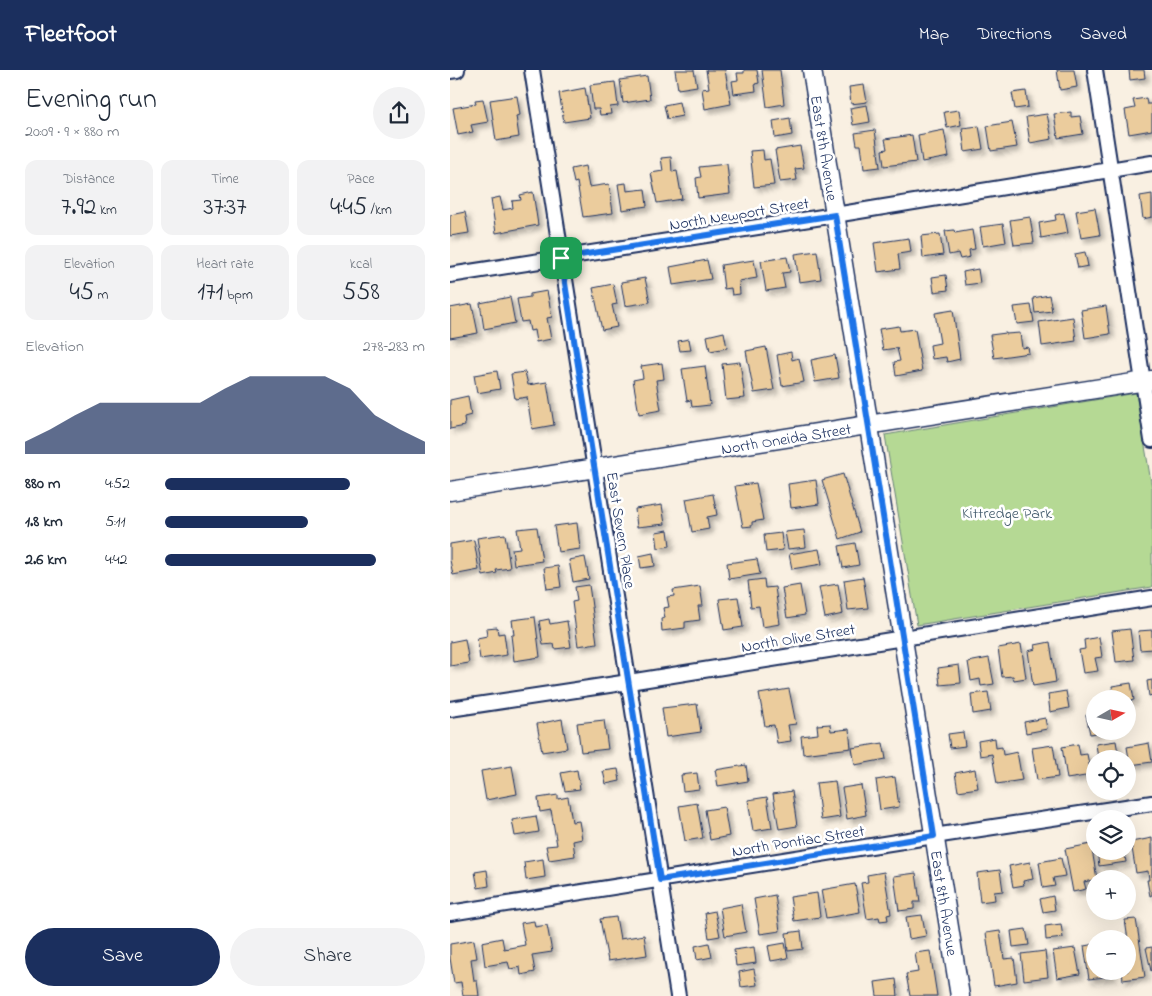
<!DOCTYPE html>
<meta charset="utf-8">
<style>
body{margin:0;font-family:"Indie Flower",sans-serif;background:#f2f2f3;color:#1f2937;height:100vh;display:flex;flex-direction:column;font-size:19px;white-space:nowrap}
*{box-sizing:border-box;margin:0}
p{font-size:16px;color:#747a83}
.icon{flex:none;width:28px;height:28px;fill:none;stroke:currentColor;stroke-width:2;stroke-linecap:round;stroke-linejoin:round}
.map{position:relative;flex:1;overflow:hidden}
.side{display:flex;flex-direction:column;background:#fff;width:450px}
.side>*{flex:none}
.needle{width:32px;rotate:81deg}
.tools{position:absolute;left:636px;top:620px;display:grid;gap:10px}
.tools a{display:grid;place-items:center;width:50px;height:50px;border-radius:50%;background:#fff;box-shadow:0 5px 20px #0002;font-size:25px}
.pin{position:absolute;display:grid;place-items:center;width:42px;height:42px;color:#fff;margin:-21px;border-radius:10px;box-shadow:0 2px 8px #0006}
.round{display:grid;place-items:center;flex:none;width:52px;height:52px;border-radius:26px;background:#f2f2f3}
.overview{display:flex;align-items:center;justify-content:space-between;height:85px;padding:0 25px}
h1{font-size:28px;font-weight:600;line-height:38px}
.stats{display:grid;grid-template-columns:repeat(3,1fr);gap:8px;height:85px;padding:5px 25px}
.stats div{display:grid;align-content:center;border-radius:12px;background:#f2f2f3;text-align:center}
.stats b{font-size:25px;font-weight:600}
.stats small{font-size:14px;font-weight:400}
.stats p{font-size:14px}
.chart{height:140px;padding:10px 25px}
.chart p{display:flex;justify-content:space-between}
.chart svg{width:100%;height:90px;margin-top:5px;fill:#1b2f5e;opacity:.7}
.action{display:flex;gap:10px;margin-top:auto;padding:10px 25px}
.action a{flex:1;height:58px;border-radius:30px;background:#1b2f5e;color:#fff;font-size:20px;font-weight:600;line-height:58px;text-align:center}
.action a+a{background:#f2f2f3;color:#1f2937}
ul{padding:0 25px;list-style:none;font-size:16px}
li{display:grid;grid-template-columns:80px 60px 1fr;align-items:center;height:38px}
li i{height:12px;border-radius:6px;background:#1b2f5e}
header{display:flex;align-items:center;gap:30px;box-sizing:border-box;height:70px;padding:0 25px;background:#1b2f5e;color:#fff}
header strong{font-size:24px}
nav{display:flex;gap:28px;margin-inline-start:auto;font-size:18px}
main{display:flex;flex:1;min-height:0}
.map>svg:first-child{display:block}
.green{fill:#b5d994;stroke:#688479}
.building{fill:#ebcc9d;stroke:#1b2f5e;filter:url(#shadow)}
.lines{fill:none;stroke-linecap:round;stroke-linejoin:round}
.minor-casing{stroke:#1b2f5e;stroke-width:18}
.tertiary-casing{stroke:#1b2f5e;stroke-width:21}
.minor{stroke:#fff;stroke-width:14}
.tertiary{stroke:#fff;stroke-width:18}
.route-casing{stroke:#fff;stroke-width:10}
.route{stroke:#1a73e8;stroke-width:6}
.labels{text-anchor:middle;stroke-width:5;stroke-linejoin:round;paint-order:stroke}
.street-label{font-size:16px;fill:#1b2f5e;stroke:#fff}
.park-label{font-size:16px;fill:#425a6c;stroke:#fff}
</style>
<header>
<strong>Fleetfoot</strong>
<nav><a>Map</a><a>Directions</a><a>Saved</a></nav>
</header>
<main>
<section class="side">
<div class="overview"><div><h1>Evening run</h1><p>20:09 · 9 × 880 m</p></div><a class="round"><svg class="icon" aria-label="share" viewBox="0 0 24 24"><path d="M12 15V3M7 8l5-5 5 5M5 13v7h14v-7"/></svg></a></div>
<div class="stats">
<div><p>Distance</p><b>7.92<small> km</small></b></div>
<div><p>Time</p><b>37:37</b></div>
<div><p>Pace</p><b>4:45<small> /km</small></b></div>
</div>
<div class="stats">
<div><p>Elevation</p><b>45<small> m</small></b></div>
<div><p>Heart rate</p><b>171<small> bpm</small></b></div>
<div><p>kcal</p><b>558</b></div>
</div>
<div class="chart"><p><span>Elevation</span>278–283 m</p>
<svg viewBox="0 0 160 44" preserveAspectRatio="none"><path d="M0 44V38L10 32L20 25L30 19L40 19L50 19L60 19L70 19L80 12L90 6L100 6L110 6L120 6L130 12L140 25L150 32L160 38V44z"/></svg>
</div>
<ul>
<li><b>880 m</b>4:52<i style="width:71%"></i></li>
<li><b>1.8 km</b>5:11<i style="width:55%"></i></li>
<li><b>2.6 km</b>4:42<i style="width:81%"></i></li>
</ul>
<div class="action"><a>Save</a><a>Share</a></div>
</section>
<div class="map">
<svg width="702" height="926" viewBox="0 0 702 926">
<defs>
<filter id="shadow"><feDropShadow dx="4" dy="4" stdDeviation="2.5" flood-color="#0004"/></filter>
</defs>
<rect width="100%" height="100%" fill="#f9f0e2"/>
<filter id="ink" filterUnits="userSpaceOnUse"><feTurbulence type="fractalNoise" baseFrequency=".02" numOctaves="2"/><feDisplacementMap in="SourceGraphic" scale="10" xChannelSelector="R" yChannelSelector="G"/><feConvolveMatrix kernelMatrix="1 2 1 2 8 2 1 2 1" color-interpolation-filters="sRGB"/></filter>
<g filter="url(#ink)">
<path class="green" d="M 686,323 L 702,418 L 702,517 L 467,555 L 435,365 Z"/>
<g class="building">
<path d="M 225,0 L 244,0 L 247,16 L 228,19 Z"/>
<path d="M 256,0 L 275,0 L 281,34 L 255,39 L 252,19 L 259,18 Z"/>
<path d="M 294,0 L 307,0 L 309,13 L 305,14 L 306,21 L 284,24 L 282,11 L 288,10 L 287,3 L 294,3 Z"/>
<path d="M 312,0 L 330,0 L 334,34 L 317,37 Z"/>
<path d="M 607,0 L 624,0 L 627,17 L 610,20 Z"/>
<path d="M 679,0 L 694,0 L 695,8 L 680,10 Z"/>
<path d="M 197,6 L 200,29 L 173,33 L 170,10 Z"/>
<path d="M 165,12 L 168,36 L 160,37 L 161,44 L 150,45 L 149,39 L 143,39 L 140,15 Z"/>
<path d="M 414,15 L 417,32 L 401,34 L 399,17 Z"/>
<path d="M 135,18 L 140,48 L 114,52 L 109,23 Z"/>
<path d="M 576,21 L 578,37 L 565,39 L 562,23 Z"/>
<path d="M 67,26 L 70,45 L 66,46 L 69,67 L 46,71 L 40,30 Z"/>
<path d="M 696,28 L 697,34 L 702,34 L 702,60 L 679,64 L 675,40 L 685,38 L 683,30 Z"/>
<path d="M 33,29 L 38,52 L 21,55 L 23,62 L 8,65 L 3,38 L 26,34 L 25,30 Z"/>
<path d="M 229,32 L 232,46 L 217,49 L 214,35 Z"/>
<path d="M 417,35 L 420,52 L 403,55 L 400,38 Z"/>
<path d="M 509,40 L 511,55 L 497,58 L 494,42 Z"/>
<path d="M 621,42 L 621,47 L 630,46 L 633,64 L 608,68 L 604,44 Z"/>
<path d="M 597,44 L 602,69 L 580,73 L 576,47 Z"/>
<path d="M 340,48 L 342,65 L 325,68 L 323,51 Z"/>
<path d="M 562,52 L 567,77 L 541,81 L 537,56 Z"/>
<path d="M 529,56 L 533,79 L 515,82 L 512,58 Z"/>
<path d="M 425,60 L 430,97 L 414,99 L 411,75 L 407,75 L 405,63 Z"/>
<path d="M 494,60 L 499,87 L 472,92 L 468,65 Z"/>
<path d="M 462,65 L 466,92 L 434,96 L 432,80 L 437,79 L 435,69 Z"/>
<path d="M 350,76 L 354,98 L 345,99 L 347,110 L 330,112 L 325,80 Z"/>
<path d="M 313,80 L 314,90 L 320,89 L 324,115 L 304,117 L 300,81 Z"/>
<path d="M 221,87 L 222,102 L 227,101 L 232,129 L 207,133 L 201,103 L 213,101 L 211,88 Z"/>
<path d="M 277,94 L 280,124 L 248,128 L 246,108 L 251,107 L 249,97 Z"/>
<path d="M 135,96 L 139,117 L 159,114 L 163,143 L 133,147 L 127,112 L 124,113 L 121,99 Z"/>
<path d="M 176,113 L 177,121 L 195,119 L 197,136 L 172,140 L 168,114 Z"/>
<path d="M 83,122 L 88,155 L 46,163 L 41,129 L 50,127 L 53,140 L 63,138 L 62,131 L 71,130 L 70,125 Z"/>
<path d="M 702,124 L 702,147 L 693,149 L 690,126 Z"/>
<path d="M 645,138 L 650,165 L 631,168 L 626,141 Z"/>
<path d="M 15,142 L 19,163 L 0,166 L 0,145 Z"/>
<path d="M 614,143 L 618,163 L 591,168 L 589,153 L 606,150 L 605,145 Z"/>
<path d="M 580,147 L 584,173 L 564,175 L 560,150 Z"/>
<path d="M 553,154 L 556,172 L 533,176 L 530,157 Z"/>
<path d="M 504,160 L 505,163 L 522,160 L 525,179 L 519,180 L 520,187 L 510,189 L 508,183 L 499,185 L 495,161 Z"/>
<path d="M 490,164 L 493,185 L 473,188 L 471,166 Z"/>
<path d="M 459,168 L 461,182 L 448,184 L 450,199 L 428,202 L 424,173 Z"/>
<path d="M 367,181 L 371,209 L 349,212 L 345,184 Z"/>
<path d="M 635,182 L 638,196 L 628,198 L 625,184 Z"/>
<path d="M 337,187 L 340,202 L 332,203 L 335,218 L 316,221 L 311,191 Z"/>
<path d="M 257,190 L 261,209 L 223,215 L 220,197 Z"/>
<path d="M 304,190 L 307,208 L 289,211 L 290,224 L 282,225 L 281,218 L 274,219 L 271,195 Z"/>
<path d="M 528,199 L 530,213 L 515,215 L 513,202 Z"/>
<path d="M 496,205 L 498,220 L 484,222 L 482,207 Z"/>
<path d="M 195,208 L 200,232 L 175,236 L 171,212 Z"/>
<path d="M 163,214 L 167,234 L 162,235 L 167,257 L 152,260 L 143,218 Z"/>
<path d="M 97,221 L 102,247 L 97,248 L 101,269 L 86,272 L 84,260 L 80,261 L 78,251 L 71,252 L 67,229 L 80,227 L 80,224 Z"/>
<path d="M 599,225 L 602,241 L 585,243 L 583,228 Z"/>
<path d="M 60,227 L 65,253 L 34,259 L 30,233 Z"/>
<path d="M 22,234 L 28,263 L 0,268 L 0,238 Z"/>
<path d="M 581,235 L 584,252 L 567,254 L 564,237 Z"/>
<path d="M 656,236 L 660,264 L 635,268 L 631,240 Z"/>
<path d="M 503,240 L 510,289 L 497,292 L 496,287 L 482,289 L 480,275 L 490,273 L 485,243 Z"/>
<path d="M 623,247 L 626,271 L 592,276 L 589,252 Z"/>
<path d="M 449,256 L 450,261 L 465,259 L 472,301 L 446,306 L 444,292 L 450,291 L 447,278 L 433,280 L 429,259 Z"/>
<path d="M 274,262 L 277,278 L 260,281 L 257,266 Z"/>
<path d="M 556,263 L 556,264 L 570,263 L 572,278 L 578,277 L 579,283 L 544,288 L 540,265 Z"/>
<path d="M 239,269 L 241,280 L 230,281 L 228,271 Z"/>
<path d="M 316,277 L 324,320 L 304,323 L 296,281 Z"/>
<path d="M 341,282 L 342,290 L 349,288 L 354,312 L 332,316 L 327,285 Z"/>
<path d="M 385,285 L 389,308 L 365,312 L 361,290 Z"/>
<path d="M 290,292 L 295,328 L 276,330 L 272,294 Z"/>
<path d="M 212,293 L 214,309 L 206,310 L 211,340 L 189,344 L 183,310 L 193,308 L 191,296 Z"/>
<path d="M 255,296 L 260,335 L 242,337 L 241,330 L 237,331 L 232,299 Z"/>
<path d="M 47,301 L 50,319 L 27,323 L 24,305 Z"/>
<path d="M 75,302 L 78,315 L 97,312 L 104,355 L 82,359 L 77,327 L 65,329 L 61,304 Z"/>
<path d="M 18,326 L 21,345 L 14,347 L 15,356 L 0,359 L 0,330 Z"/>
<path d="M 393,404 L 410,462 L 390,469 L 372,410 Z"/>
<path d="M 366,410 L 369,434 L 341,438 L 338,414 Z"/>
<path d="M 306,413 L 313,450 L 302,452 L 302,456 L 293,457 L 285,416 Z"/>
<path d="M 263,424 L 267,445 L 257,447 L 259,459 L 242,462 L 236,429 Z"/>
<path d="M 212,435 L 215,454 L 187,457 L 185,439 Z"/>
<path d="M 127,453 L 130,479 L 108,482 L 104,456 Z"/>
<path d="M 87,457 L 92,491 L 64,495 L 62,479 L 70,478 L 67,459 Z"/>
<path d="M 218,460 L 220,476 L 208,478 L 206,462 Z"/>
<path d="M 354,460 L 356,477 L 338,479 L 335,462 Z"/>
<path d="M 331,463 L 333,480 L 316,482 L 314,465 Z"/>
<path d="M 55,464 L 60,498 L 46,500 L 47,503 L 33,506 L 27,468 Z"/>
<path d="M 24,470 L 29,500 L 3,505 L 0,490 L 0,474 Z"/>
<path d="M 405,473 L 409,495 L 393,498 L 389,476 Z"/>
<path d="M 369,479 L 372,494 L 342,499 L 339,484 Z"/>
<path d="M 203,483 L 205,496 L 191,498 L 189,486 Z"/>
<path d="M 135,487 L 139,509 L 123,512 L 119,490 Z"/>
<path d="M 307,489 L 310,504 L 279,509 L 277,493 Z"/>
<path d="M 108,496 L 111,517 L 97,519 L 94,498 Z"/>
<path d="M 413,507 L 418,538 L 398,540 L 394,510 Z"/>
<path d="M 314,509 L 315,518 L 325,517 L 330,554 L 312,557 L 309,536 L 301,537 L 298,511 Z"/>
<path d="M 388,514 L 393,544 L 375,548 L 369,517 Z"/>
<path d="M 139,515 L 147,573 L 128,576 L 122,532 L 127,531 L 125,517 Z"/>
<path d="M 350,515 L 355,545 L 337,548 L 332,518 Z"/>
<path d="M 250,516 L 253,536 L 248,536 L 250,550 L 235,552 L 235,558 L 212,561 L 211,549 L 215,548 L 213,538 L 219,537 L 217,527 L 224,526 L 223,520 Z"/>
<path d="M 288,527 L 293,557 L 274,560 L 269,529 Z"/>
<path d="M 85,547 L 90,587 L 64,591 L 61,565 L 64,565 L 62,550 Z"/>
<path d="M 99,549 L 100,554 L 117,551 L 121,577 L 105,579 L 104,574 L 93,575 L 89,551 Z"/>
<path d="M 47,557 L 48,564 L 54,563 L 57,585 L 30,589 L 27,568 L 37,566 L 36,558 Z"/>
<path d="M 680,559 L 684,590 L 666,592 L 662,561 Z"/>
<path d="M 702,560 L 702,579 L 690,580 L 688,561 Z"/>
<path d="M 649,567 L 652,587 L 645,588 L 648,601 L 633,603 L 629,580 L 635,579 L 634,570 Z"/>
<path d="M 15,569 L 19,593 L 0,596 L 0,572 Z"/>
<path d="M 600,572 L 606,612 L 583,616 L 578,581 L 586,579 L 585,575 Z"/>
<path d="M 571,574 L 576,608 L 564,610 L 563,606 L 552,607 L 548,578 Z"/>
<path d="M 539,588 L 544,614 L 531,616 L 530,609 L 521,611 L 518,592 Z"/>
<path d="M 509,595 L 511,613 L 490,615 L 488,598 Z"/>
<path d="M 702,610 L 702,625 L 699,626 L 697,611 Z"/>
<path d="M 681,613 L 684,630 L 678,631 L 678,629 L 664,629 L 662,616 Z"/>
<path d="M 339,619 L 346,654 L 338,655 L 341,671 L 327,673 L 324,655 L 315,656 L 309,624 Z"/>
<path d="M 616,621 L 619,638 L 600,642 L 598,624 Z"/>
<path d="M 538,622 L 541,641 L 523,644 L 521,624 Z"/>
<path d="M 247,634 L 251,662 L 216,667 L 212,638 Z"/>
<path d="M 645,643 L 645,661 L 653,662 L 640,664 L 636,645 Z"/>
<path d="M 595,648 L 597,659 L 576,663 L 574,652 Z"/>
<path d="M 112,649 L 117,678 L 92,682 L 87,654 Z"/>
<path d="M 154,650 L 158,679 L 131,682 L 127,653 Z"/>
<path d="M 380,654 L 381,661 L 399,659 L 401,678 L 353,684 L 351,666 L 368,664 L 367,655 Z"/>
<path d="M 513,662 L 515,676 L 500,678 L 498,664 Z"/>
<path d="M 545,668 L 546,678 L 552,677 L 553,685 L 567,682 L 572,710 L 547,714 L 542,684 L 530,686 L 528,671 Z"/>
<path d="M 666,671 L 669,689 L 648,689 L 646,674 Z"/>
<path d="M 433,673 L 436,689 L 405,695 L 402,678 Z"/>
<path d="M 699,673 L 702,692 L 680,695 L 677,677 Z"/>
<path d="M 628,674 L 630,685 L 637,684 L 641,705 L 617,709 L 612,677 Z"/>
<path d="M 603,675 L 608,707 L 587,710 L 582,678 Z"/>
<path d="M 296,695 L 298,711 L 268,716 L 265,700 Z"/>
<path d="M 62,696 L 67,724 L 36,730 L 31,701 Z"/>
<path d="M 168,699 L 170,711 L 156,714 L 153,701 Z"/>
<path d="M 525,699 L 528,718 L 508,721 L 505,703 Z"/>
<path d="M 127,700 L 130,719 L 115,721 L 111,703 Z"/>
<path d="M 247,703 L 249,719 L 233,721 L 231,705 Z"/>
<path d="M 445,707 L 449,737 L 430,740 L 426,710 Z"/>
<path d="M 385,711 L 390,747 L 371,750 L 366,713 Z"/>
<path d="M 411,715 L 416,745 L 397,749 L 392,718 Z"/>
<path d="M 342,721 L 347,756 L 329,759 L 323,724 Z"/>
<path d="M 108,725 L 108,729 L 118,727 L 122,752 L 129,751 L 132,769 L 123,771 L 125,786 L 99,790 L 96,776 L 107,775 L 101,740 L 90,742 L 88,728 Z"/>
<path d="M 317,727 L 322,758 L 303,761 L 298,730 Z"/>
<path d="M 247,733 L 253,768 L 235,771 L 229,736 Z"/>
<path d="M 274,737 L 279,766 L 260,770 L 255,740 Z"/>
<path d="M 86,746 L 89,762 L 65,766 L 62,750 Z"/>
<path d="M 702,768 L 702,825 L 700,826 L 697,810 L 699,810 L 698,801 L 686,803 L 681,772 Z"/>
<path d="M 641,774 L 647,809 L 634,812 L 636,819 L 623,822 L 615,779 Z"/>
<path d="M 647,781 L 674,781 L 676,792 L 649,796 Z"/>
<path d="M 611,788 L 615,806 L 603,808 L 605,816 L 593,818 L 589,792 Z"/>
<path d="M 93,789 L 95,807 L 76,810 L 74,792 Z"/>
<path d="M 580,792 L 583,809 L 573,811 L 574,815 L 563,817 L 559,796 Z"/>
<path d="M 37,800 L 39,816 L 28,818 L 25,802 Z"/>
<path d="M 550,800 L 553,821 L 544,822 L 545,830 L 530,832 L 527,803 Z"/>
<path d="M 434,802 L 441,844 L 437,845 L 438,850 L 430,851 L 429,847 L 417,849 L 411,813 L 418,812 L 417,805 Z"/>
<path d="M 466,803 L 470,832 L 464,832 L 464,839 L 449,841 L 444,806 Z"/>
<path d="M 405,814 L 410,842 L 376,848 L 371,820 Z"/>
<path d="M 367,823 L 370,847 L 344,851 L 340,827 Z"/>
<path d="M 325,825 L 330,861 L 310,864 L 304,829 Z"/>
<path d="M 603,826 L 605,840 L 593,842 L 590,829 Z"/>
<path d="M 291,834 L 296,862 L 275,866 L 270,838 Z"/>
<path d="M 265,841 L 270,866 L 259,868 L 255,843 Z"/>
<path d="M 472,845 L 476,866 L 459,869 L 456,847 Z"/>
<path d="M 166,847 L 170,869 L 194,865 L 197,885 L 158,891 L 150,849 Z"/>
<path d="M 686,849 L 695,907 L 673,910 L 672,901 L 678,901 L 678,877 L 679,877 L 675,850 Z"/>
<path d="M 84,851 L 85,857 L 97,855 L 102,882 L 82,885 L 85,902 L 71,905 L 70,897 L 60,899 L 58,892 L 35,896 L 32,872 L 52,868 L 54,879 L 75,875 L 71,853 Z"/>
<path d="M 611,854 L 613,868 L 596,870 L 595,856 Z"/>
<path d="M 576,859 L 579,875 L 563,877 L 561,861 Z"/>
<path d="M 351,861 L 353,879 L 338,881 L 336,863 Z"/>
<path d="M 550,861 L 554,889 L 564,888 L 567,912 L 544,916 L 536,863 Z"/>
<path d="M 24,870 L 27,888 L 21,889 L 24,911 L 27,911 L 29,926 L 13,926 L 11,912 L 4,913 L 0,888 L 0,874 Z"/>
<path d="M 259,873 L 262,887 L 247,890 L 245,876 Z"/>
<path d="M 335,873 L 338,888 L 321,891 L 318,876 Z"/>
<path d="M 645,874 L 645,901 L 662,901 L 662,906 L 639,909 L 634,876 Z"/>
<path d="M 304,877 L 306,893 L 286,896 L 284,880 Z"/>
<path d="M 702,877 L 702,901 L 701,901 L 696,878 Z"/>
<path d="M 625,878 L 630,904 L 607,908 L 603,881 Z"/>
<path d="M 480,881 L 487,926 L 460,926 L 456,904 L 468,902 L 465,883 Z"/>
<path d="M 595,881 L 598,907 L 574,910 L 571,884 Z"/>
<path d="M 304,899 L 307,915 L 291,917 L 289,902 Z"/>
<path d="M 446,909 L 448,926 L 427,926 L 425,912 Z"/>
</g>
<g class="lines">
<g class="minor-casing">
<g id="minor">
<path d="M 82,0 L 228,926"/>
<path d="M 645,0 L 702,370"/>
<path d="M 0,1 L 7,0"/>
<path d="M 0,205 L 385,145 L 702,93"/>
<path d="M 0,639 L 179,612 L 702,528"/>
<path d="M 0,843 L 484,766 L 702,733"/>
</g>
</g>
<g class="tertiary-casing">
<g id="tertiary">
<path d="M 362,0 L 510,926"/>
<path d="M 0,421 L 702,310"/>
</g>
</g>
<use href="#minor" class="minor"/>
<use href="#tertiary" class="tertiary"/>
</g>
</g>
<g class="lines" filter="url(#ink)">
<g class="route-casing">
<path id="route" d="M 385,145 L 484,766 L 210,810 L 111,188 Z"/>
</g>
<use href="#route" class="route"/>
</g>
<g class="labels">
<g class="street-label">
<text transform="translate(375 78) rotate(81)" y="6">East 8th Avenue</text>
<text transform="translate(289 143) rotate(-9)" y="6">North Newport Street</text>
<text transform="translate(336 368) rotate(-9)" y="6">North Oneida Street</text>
<text transform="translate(172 460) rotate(81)" y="6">East Severn Place</text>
<text transform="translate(348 567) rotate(-9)" y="6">North Olive Street</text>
<text transform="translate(348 770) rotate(-9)" y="6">North Pontiac Street</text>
<text transform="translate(495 833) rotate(81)" y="6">East 8th Avenue</text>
</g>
<g class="park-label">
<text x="557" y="448">Kittredge Park</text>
</g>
</g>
</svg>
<div class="tools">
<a><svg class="needle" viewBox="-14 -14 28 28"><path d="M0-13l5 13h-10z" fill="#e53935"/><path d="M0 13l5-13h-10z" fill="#747a83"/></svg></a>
<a><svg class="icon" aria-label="locate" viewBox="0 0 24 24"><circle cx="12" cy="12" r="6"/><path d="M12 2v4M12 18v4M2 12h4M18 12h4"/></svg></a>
<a><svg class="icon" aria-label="layers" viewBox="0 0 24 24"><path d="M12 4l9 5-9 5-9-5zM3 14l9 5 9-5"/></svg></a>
<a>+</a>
<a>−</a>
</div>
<div class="pin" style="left:111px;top:188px;background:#1e9e55"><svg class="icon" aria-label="arrive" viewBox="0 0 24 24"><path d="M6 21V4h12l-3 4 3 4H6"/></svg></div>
</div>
</main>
